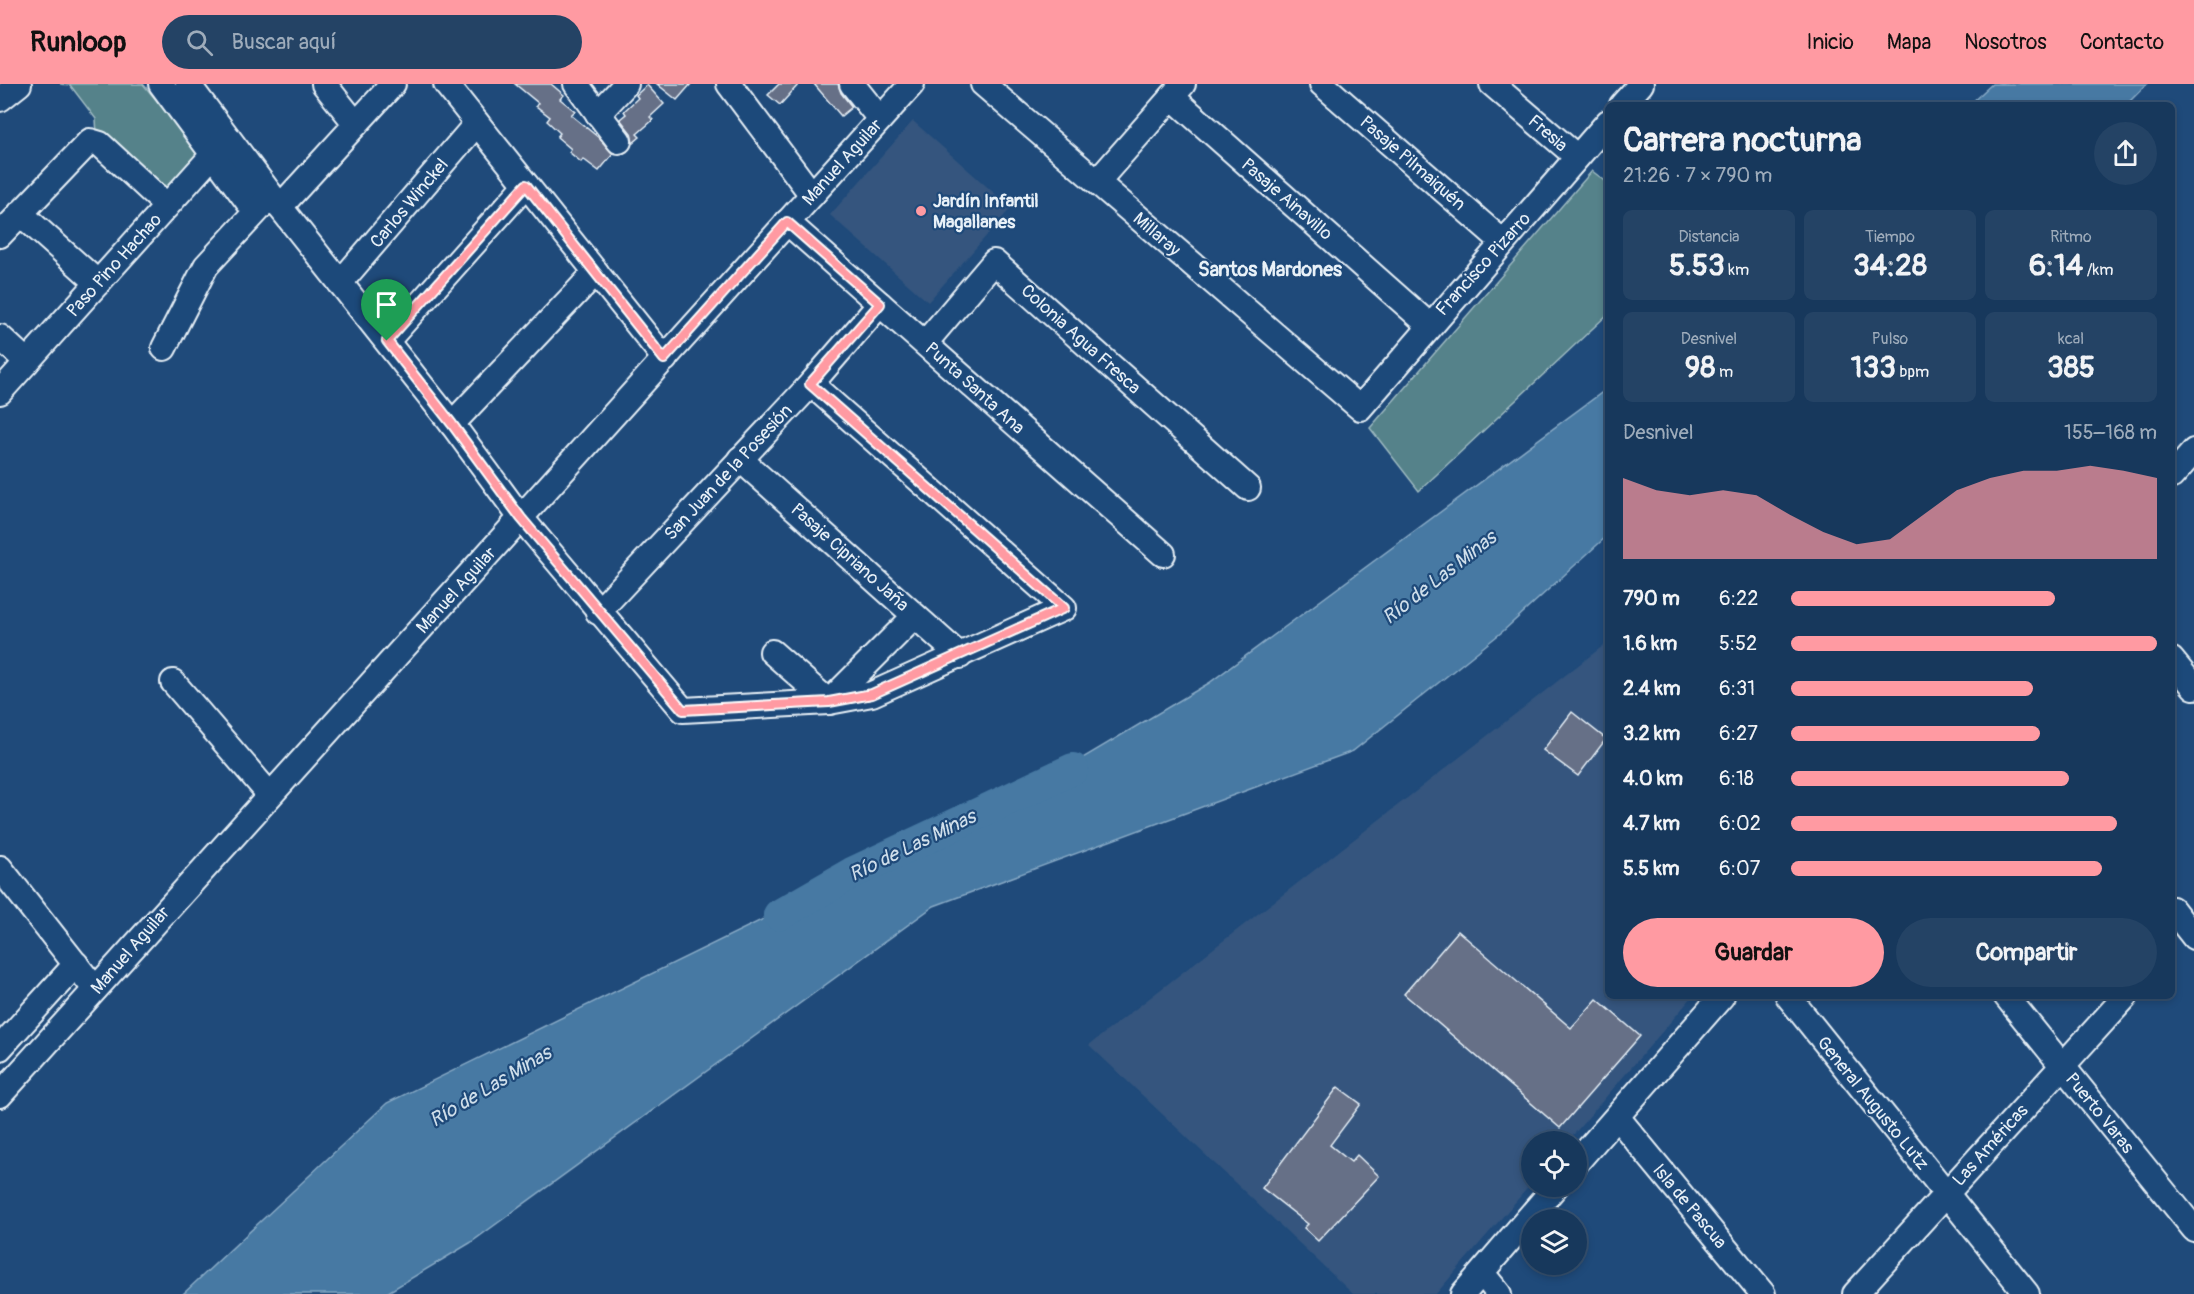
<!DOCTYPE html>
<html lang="es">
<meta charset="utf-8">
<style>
body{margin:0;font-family:Pangolin,sans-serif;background:#244365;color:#f1f3f6;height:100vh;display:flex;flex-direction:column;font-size:22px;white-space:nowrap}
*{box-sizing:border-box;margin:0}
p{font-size:20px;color:#9eacbb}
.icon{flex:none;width:33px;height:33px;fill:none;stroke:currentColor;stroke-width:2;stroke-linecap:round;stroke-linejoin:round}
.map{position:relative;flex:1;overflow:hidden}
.sheet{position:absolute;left:1605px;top:18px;width:570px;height:897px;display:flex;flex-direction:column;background:#17385c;border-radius:9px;box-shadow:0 3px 9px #0003,0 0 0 2px #365272}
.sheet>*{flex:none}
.tools{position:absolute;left:1521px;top:1047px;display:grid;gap:12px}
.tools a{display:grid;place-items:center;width:66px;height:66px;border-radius:50%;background:#17385c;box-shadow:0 3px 9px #0003,0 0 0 2px #365272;font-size:30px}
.pin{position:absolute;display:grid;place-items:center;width:51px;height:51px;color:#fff;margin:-62px -26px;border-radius:50% 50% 50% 0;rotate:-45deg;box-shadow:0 0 6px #0007}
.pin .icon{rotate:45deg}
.round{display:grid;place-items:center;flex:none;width:63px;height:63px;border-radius:32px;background:#244365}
.overview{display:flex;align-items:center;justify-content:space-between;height:102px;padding:0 18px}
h1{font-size:33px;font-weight:700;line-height:45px}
.metrics{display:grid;grid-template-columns:repeat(3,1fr);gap:9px;height:102px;padding:6px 18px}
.metrics div{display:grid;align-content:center;border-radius:9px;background:#244365;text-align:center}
.metrics b{font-size:30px;font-weight:700}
.metrics small{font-size:16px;font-weight:400}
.metrics p{font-size:16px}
.chart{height:168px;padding:12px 18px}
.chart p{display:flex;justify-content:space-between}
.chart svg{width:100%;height:108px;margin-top:6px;fill:#ff9aa2;opacity:.7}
.primary-button{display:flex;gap:12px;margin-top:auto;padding:12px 18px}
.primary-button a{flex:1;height:69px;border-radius:36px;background:#ff9aa2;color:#111;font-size:24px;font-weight:700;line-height:69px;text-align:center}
.primary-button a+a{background:#244365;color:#f1f3f6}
ul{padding:0 18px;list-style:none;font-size:20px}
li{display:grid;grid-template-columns:96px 72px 1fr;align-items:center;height:45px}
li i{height:15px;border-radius:8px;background:#ff9aa2}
header{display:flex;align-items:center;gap:36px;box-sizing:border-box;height:84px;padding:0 30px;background:#ff9aa2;color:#111}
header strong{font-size:28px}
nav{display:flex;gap:33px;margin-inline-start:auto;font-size:21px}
.search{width:420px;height:54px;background:#244365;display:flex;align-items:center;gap:15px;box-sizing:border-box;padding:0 21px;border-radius:33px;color:#9eacbb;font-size:22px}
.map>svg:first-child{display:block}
.built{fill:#34557e}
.green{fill:#55828a;stroke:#9ebac1;stroke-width:1.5}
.water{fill:#4679a3;stroke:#87a9c5;stroke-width:1.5}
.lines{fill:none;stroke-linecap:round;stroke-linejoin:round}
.river{stroke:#4679a3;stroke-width:32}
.building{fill:#666f87;stroke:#e8f1f8;stroke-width:1.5}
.minor-casing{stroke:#e8f1f8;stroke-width:28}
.minor{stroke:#1f4a7a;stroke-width:24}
.route-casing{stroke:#fff;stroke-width:12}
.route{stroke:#ff9aa2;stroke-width:8}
.poi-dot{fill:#ff9aa2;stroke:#1f4a7a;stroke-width:2}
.labels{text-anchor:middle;stroke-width:4.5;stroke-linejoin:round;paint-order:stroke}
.street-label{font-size:18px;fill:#e8f1f8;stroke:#1f4a7a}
.poi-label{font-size:18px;font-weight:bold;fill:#e8f1f8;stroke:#1f4a7a;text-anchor:start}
.neighbourhood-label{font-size:20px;font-weight:bold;fill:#e8f1f8;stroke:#1f4a7a}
.water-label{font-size:20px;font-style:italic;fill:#d0dfeb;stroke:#1f4a7a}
</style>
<header>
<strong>Runloop</strong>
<div class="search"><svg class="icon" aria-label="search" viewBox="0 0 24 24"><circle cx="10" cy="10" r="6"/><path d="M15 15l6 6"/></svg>Buscar aquí</div>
<nav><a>Inicio</a><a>Mapa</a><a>Nosotros</a><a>Contacto</a></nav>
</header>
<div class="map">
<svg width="2194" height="1210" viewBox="0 0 2194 1210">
<rect width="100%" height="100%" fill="#1f4a7a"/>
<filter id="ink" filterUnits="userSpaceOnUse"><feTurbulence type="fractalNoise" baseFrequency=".0167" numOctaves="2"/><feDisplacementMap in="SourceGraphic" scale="12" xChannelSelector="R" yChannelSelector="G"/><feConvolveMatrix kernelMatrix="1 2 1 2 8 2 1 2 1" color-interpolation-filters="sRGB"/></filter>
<g filter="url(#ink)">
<g class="built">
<path d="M 913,37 L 1011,124 L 928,218 L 830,131 Z"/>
<path d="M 1608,558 L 1608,912 L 1693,912 L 1568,1057 L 1532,1058 L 1531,1100 L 1436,1210 L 1353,1210 L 1089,961 Z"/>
</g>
<g class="green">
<path d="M 60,0 L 143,0 L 204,74 L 168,115 L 97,51 L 96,35 L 70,1 Z"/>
<path d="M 1592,87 L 1608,99 L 1608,230 L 1419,407 L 1370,344 Z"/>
</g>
<g class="water">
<path d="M 1992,0 L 2147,0 L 2126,21 L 1969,21 Z"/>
<path d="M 1608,304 L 1608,451 L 1502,548 L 1353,667 L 934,822 L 470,1159 L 385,1210 L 183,1210 L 387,1019 L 1034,703 L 1209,599 Z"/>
</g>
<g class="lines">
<path class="river" d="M 779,831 L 852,789 L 1073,685"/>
</g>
<g class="building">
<path d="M 515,0 L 551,0 L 564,11 L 560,15 L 575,27 L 571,31 L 599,54 L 613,70 L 599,87 L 583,75 L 581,78 L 569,68 L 571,65 L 557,53 L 560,49 L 547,37 L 550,33 L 536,22 L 538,19 Z"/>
<path d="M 657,0 L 691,0 L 677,16 Z"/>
<path d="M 779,0 L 799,0 L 780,21 L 768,11 Z"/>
<path d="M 814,0 L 838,0 L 841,9 L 852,23 L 841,32 Z"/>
<path d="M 647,1 L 664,20 L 650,33 L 653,36 L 637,50 L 640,53 L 633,59 L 631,49 L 620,35 L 626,30 L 624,27 L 638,14 L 636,11 Z"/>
<path d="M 1572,628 L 1606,655 L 1578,692 L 1543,666 Z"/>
<path d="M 1458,847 L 1571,944 L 1597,915 L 1640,952 L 1560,1044 L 1404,910 Z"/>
<path d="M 1338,1003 L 1361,1020 L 1330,1061 L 1351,1078 L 1357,1071 L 1379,1092 L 1318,1157 L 1304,1144 L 1308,1140 L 1262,1104 Z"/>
</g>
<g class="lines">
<g class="minor-casing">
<g id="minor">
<path d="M 161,0 L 248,118"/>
<path d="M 188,0 L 280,123 L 452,340 L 521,434 L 683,626 L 829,618 L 872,610 L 1064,524 L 811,300"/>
<path d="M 324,0 L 356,40"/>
<path d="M 446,0 L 665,275"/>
<path d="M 576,0 L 619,57"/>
<path d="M 729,0 L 812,111"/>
<path d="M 852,0 L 880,35"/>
<path d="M 983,0 L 1360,324 L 1608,38"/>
<path d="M 1322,0 L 1503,158"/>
<path d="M 1492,0 L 1577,73"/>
<path d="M 1172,13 L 1429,241"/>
<path d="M 0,15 L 19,0"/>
<path d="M 1622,21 L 1641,0"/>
<path d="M 598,30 L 626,0"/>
<path d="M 1097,98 L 1183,0"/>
<path d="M 280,123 L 393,0"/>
<path d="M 20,129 L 98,199"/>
<path d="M 787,138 L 1163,470"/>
<path d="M 0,151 L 90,57 L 100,60 L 167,122"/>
<path d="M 340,199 L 477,39"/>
<path d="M 0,253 L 27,278"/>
<path d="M 387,257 L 526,101"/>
<path d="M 925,259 L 994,178 L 1248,404"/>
<path d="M 164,264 L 206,182 L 271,112"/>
<path d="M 0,308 L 228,54"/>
<path d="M 452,340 L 596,188"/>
<path d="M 740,375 L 960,572"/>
<path d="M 2172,392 L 2194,367"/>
<path d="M 598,528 L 811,300 L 880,220"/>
<path d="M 772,568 L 829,618 L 915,532"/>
<path d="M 2172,576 L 2194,603"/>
<path d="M 173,598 L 269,710"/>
<path d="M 0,784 L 95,905"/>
<path d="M 2172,825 L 2194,853"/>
<path d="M 1788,912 L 2027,1210"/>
<path d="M 2006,912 L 2194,1145"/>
<path d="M 0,964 L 76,880"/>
<path d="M 0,1011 L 912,0"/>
<path d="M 1617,1033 L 1763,1210"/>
<path d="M 1576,1079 L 1722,912"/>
<path d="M 1482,1189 L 1499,1210"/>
<path d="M 1463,1210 L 1556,1102"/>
<path d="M 1855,1210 L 2126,912"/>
</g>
</g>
<use href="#minor" class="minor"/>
</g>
</g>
<g class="lines" filter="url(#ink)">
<g class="route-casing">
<path id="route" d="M 526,101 L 664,275 L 787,138 L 880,220 L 810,300 L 1064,524 L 872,610 L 829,618 L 683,626 L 521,434 L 452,340 L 387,257 Z"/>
</g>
<use href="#route" class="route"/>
</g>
<circle class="poi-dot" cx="921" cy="127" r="6"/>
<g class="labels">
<g class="street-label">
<text transform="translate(1548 49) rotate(41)" y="6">Fresia</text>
<text transform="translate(842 78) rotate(-48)" y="6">Manuel Aguilar</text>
<text transform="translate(1413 79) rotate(41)" y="6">Pasaje Pilmaiquén</text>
<text transform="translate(1287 115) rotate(41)" y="6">Pasaje Ainavillo</text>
<text transform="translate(409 119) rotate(-50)" y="6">Carlos Winckel</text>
<text transform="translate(1157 150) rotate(41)" y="6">Millaray</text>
<text transform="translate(1483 180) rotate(-48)" y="6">Francisco Pizarro</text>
<text transform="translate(114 181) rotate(-48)" y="6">Paso Pino Hachao</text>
<text transform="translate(1081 255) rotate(42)" y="6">Colonia Agua Fresca</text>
<text transform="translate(975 304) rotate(42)" y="6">Punta Santa Ana</text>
<text transform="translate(728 388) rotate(-47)" y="6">San Juan de la Posesión</text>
<text transform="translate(850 473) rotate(42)" y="6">Pasaje Cipriano Jaña</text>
<text transform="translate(456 506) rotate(-48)" y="6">Manuel Aguilar</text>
<text transform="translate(130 866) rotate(-49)" y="6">Manuel Aguilar</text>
<text transform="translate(1873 1019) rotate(51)" y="6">General Augusto Lutz</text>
<text transform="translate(2100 1029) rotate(51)" y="6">Puerto Varas</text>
<text transform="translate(1990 1061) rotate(-48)" y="6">Las Américas</text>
<text transform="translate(1690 1122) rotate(50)" y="6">Isla de Pascua</text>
</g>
<g class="poi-label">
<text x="933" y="123">Jardín Infantil<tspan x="933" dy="21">Magallanes</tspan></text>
</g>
<g class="neighbourhood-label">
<text x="1270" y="192">Santos Mardones</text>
</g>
<g class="water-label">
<text transform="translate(1439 493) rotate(-38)" y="7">Río de Las Minas</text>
<text transform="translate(912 761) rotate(-26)" y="7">Río de Las Minas</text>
<text transform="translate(490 1002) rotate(-31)" y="7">Río de Las Minas</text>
</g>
</g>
</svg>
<div class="tools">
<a><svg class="icon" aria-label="locate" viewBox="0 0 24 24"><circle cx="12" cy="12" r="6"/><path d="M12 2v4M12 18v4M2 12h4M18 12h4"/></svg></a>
<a><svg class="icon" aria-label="layers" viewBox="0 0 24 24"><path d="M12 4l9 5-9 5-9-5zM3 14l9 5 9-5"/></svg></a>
</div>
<div class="pin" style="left:387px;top:257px;background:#1e9e55"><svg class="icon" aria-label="arrive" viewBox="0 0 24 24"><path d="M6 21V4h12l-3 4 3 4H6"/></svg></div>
<section class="sheet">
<div class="overview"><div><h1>Carrera nocturna</h1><p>21:26 · 7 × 790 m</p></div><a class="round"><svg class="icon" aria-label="share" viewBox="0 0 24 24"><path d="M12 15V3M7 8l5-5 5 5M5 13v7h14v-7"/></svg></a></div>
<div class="metrics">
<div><p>Distancia</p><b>5.53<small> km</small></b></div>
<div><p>Tiempo</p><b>34:28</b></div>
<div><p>Ritmo</p><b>6:14<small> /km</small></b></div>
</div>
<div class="metrics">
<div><p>Desnivel</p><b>98<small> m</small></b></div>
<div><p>Pulso</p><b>133<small> bpm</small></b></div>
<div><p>kcal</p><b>385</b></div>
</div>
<div class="chart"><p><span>Desnivel</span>155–168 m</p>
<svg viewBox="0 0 160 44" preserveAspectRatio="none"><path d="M0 44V11L10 16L20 18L30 16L40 18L50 26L60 33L70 38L80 36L90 26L100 16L110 11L120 8L130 8L140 6L150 8L160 11V44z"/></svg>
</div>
<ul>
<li><b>790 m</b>6:22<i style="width:72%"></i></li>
<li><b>1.6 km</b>5:52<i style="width:100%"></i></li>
<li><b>2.4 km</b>6:31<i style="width:66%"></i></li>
<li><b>3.2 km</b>6:27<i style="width:68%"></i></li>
<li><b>4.0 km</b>6:18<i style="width:76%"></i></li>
<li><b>4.7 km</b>6:02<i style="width:89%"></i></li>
<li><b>5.5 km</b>6:07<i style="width:85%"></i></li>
</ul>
<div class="primary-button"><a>Guardar</a><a>Compartir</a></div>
</section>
</div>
